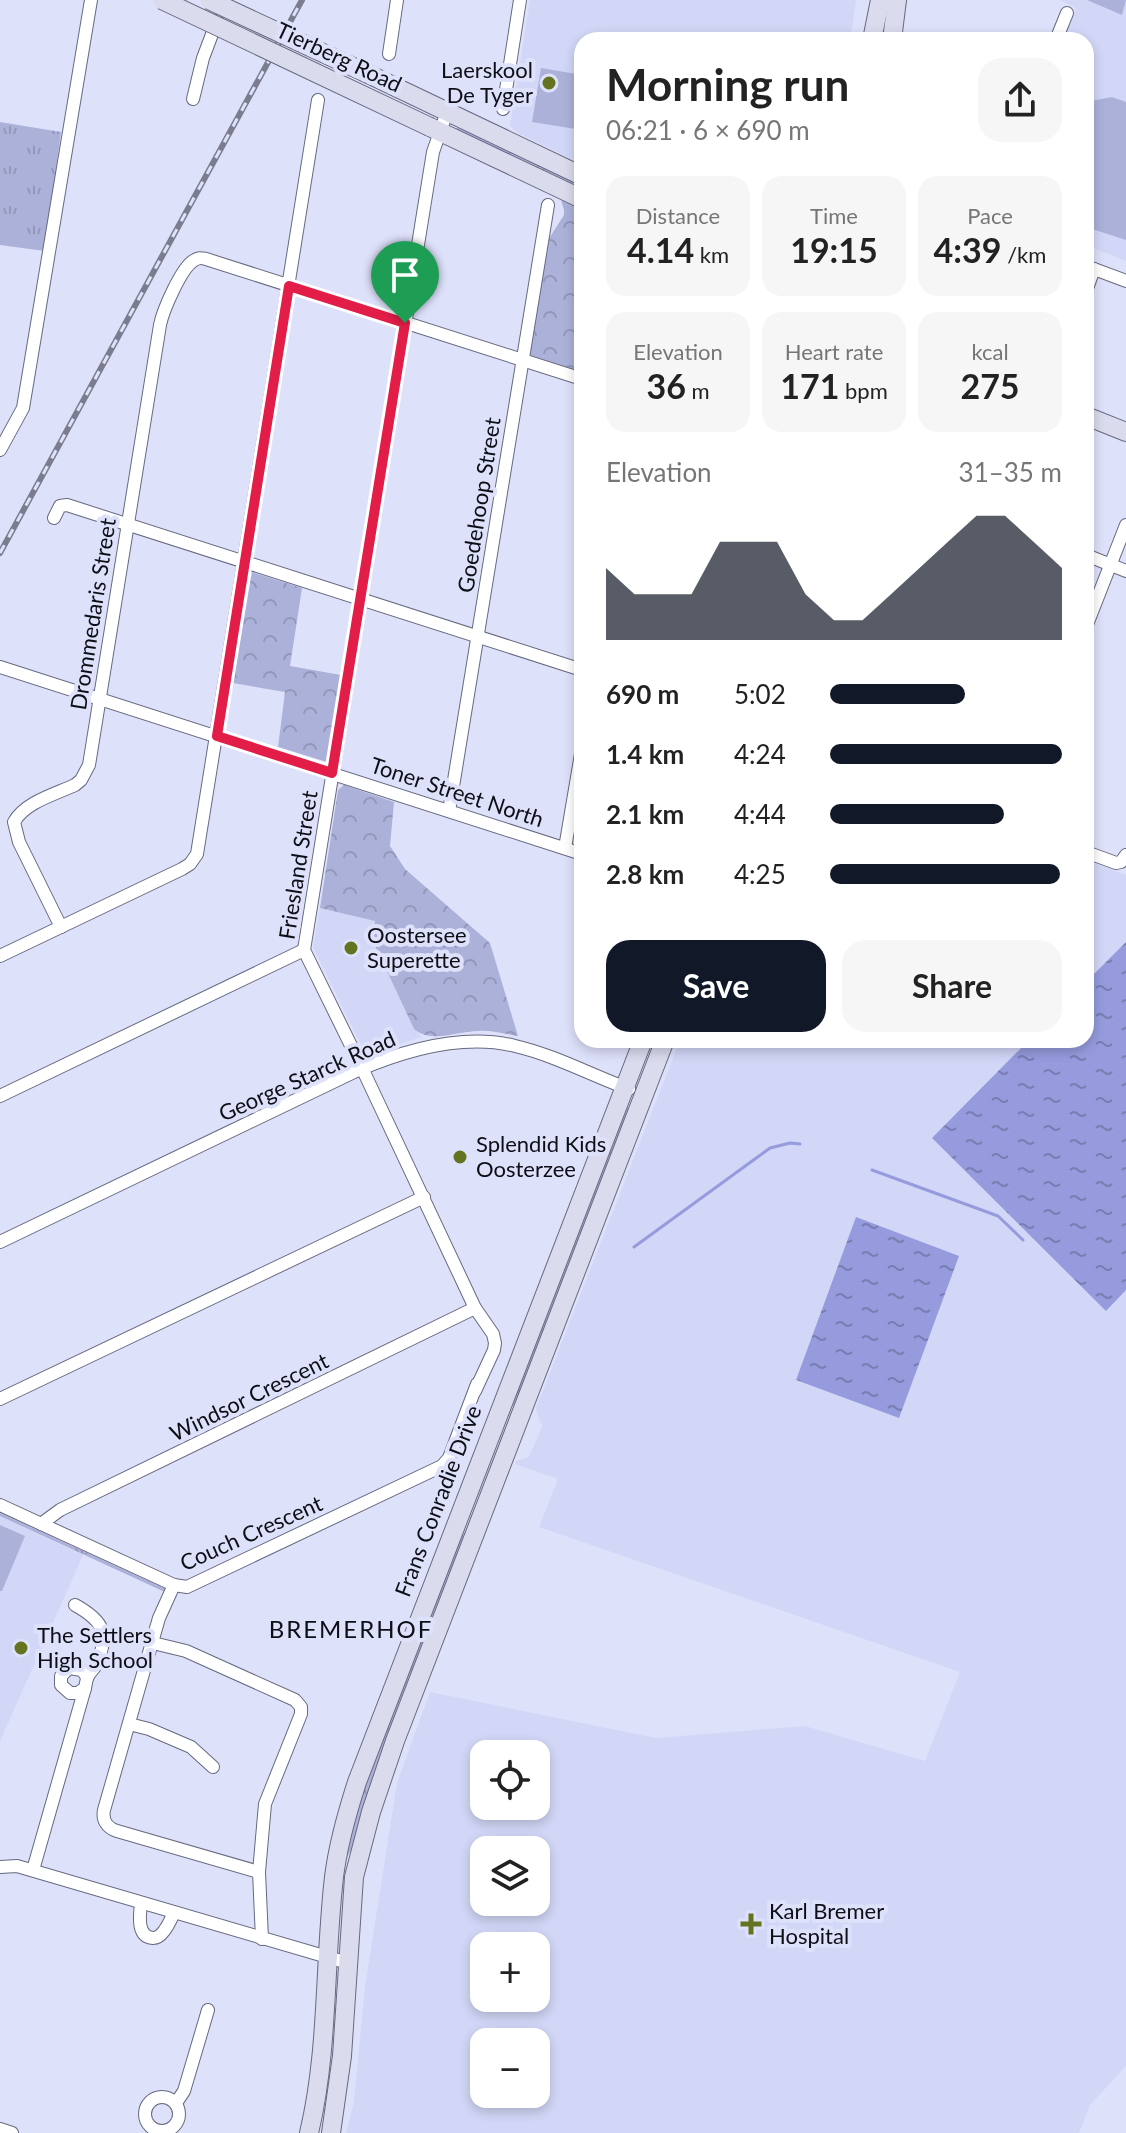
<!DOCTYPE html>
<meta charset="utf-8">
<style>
body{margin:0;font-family:Lato,sans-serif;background:#f6f6f6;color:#222;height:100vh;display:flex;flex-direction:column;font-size:30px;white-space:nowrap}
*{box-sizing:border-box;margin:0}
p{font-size:26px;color:#767676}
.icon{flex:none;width:44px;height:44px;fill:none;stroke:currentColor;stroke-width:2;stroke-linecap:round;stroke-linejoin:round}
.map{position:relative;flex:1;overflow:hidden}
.drawer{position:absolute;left:574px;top:32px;width:520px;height:1016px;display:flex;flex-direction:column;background:#fff;border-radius:24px;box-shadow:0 4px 12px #0003}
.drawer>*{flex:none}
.fabs{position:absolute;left:470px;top:1740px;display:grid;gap:16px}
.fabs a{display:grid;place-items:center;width:80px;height:80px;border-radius:16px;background:#fff;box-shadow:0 4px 12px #0003;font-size:40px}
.pin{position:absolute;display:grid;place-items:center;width:68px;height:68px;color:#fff;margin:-82px -34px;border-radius:50% 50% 50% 0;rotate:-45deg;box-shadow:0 0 8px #0007}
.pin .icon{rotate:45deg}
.round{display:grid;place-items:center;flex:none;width:84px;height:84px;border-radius:24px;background:#f6f6f6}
.overview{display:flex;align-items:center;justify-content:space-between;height:136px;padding:0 32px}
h1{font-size:44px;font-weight:700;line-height:60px}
.metrics{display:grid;grid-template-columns:repeat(3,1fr);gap:12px;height:136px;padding:8px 32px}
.metrics div{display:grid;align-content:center;border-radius:20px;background:#f6f6f6;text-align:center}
.metrics b{font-size:34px;font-weight:700}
.metrics small{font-size:22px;font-weight:400}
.metrics p{font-size:22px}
.chart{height:224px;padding:16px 32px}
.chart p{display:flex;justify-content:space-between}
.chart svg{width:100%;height:144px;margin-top:8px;fill:#111827;opacity:.7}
.primary-button{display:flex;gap:16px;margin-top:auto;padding:16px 32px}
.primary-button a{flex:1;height:92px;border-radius:24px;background:#111827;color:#fff;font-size:32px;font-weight:700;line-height:92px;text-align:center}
.primary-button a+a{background:#f6f6f6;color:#222}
ul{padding:0 32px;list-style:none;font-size:26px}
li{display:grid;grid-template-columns:128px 96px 1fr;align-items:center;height:60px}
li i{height:20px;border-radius:10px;background:#111827}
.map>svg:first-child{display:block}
.built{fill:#d2d7f7;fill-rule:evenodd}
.grass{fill:url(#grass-tufts)}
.park{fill:url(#park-crowns)}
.pitch{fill:#acb1da}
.water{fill:url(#water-ripples)}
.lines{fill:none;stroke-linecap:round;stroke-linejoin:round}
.stream{stroke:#959bdd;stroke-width:3}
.street-casing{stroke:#66697f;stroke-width:14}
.secondary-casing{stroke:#66697f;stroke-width:20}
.street{stroke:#fff;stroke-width:12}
.secondary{stroke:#dadcee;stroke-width:18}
.rail-casing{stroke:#7b7d8e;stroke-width:6}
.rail{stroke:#dee1fa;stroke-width:3;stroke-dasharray:9;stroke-linecap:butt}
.secondary-bridge-casing{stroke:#66697f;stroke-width:20;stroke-linecap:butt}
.secondary-bridge{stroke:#dadcee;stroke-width:18}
.route-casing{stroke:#fff;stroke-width:16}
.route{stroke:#e11d48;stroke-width:10}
.poi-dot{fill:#63731f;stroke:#dee1fa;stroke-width:3}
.labels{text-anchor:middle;stroke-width:8;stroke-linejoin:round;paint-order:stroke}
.street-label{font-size:22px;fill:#0d0e16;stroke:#dee1fa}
.poi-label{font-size:22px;fill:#0d0e16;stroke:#dee1fa;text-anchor:start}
.neighbourhood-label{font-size:24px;letter-spacing:2px;fill:#0d0e16;stroke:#dee1fa}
</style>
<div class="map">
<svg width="1126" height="2133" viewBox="0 0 1126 2133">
<defs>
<pattern id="grass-tufts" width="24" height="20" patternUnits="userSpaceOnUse" patternTransform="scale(2)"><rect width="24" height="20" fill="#acb1da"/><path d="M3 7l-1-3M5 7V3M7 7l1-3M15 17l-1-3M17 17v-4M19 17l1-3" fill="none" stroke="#9397ba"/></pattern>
<pattern id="park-crowns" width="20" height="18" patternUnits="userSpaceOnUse" patternTransform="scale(2)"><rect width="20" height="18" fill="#acb1da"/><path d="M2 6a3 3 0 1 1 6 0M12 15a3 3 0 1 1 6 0" fill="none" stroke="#9397ba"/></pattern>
<pattern id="water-ripples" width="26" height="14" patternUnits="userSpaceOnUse" patternTransform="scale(2)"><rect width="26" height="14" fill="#959bdd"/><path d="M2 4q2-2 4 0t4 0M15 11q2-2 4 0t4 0" fill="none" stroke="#787db2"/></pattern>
</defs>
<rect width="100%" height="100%" fill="#dee1fa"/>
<g class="built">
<path d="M 530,0 L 856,0 L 850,40 L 582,40 L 582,164 L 518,133 L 510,126 Z"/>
<path d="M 1060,0 L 1126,0 L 1126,261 L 1086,245 L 1086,40 L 1064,40 L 1076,8 Z"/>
<path d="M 1086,860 L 1126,875 L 1126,2066 L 1090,2105 L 1079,2133 L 346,2133 L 354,2102 L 365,1987 L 397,1783 L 430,1692 L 656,1738 L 805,1726 L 925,1761 L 960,1672 L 539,1527 L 558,1479 L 515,1464 L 516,1461 L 529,1457 L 543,1424 L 540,1422 L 536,1408 L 680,1040 L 1086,1040 ZM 484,1754 L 536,1754 L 536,1806 L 484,1806 ZM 484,1850 L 536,1850 L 536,1902 L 484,1902 ZM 484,1946 L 536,1946 L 536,1998 L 484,1998 ZM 484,2042 L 536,2042 L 536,2094 L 484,2094 Z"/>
<path d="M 320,908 L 375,920 L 372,939 L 414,1029 L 422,1037 L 376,1051 L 368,1050 L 361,1045 L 313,947 Z"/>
<path d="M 0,1516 L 83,1555 L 0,1741 Z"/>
</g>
<g class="grass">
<path d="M 0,122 L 61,132 L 45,251 L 0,245 Z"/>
<path d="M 453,128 L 464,128 L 582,183 L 582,190 Z"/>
<path d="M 627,1107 L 630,1108 L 516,1405 L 513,1405 L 511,1404 Z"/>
<path d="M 499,1446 L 354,1843 L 344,1864 C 369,1754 415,1650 457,1545 L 466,1530 Z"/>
<path d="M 0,1513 L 166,1589 L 167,1593 L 0,1516 Z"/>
</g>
<g class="park">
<path d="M 561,200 L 582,209 L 582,372 L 529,355 L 548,240 L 564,215 L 564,210 Z"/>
<path d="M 252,572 L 302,588 L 290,666 L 341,675 L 327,762 L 278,747 L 285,692 L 233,683 Z"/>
<path d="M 344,785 L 394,802 L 390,846 L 405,869 L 490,943 L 518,1036 C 505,1034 491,1030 478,1031 C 457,1031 432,1044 414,1029 L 372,939 L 375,921 L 320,908 L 338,790 Z"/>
</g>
<g class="pitch">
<path d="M 1087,0 L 1126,0 L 1122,15 Z"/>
<path d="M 541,68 L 582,75 L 582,130 L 532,122 Z"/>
<path d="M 1112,97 L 1126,102 L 1126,240 L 1086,227 L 1086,102 Z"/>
<path d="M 0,1525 L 25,1536 L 2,1591 L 0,1591 Z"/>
</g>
<g class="water">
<path d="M 1126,942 L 1126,1290 L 1106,1311 L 932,1138 L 1029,1040 L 1086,1040 L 1086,982 Z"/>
<path d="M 856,1217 L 959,1256 L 899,1418 L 796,1380 Z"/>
</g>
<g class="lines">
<g class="stream">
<path d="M 872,1170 L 998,1216 L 1023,1240"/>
<path d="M 634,1247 L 770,1148 L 790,1143 L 800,1144"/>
</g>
<g class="street-casing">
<g id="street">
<path d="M 1056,40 L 1067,13"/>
<path d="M 389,54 L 397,0"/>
<path d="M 193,99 L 203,58 L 217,21"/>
<path d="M 503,109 L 520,0"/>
<path d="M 447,112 L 433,152 L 304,950 L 362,1068 L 475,1308 L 493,1334 L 495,1343 L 494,1350 L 475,1391"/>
<path d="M 1086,266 L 1126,281"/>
<path d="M 1086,291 L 1094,269"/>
<path d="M 0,450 L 23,408 L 91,0"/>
<path d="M 54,518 L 60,506 L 67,505 L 582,670"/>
<path d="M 1086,555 L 1126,571"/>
<path d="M 1086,627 L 1126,525"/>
<path d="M 0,667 L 582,854"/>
<path d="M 449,811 L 548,205"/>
<path d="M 565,848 L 582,748"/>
<path d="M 1086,852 L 1116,863 L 1121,862 L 1126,855"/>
<path d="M 61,927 L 19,842 L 14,822 C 25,802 56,794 75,785 L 81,780 L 89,765 L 160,325 C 163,310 181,269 193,261 C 199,257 201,258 206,259 L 582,379"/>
<path d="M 0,956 L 182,869 L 190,864 L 197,854 L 318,100"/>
<path d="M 0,1096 L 304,950"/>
<path d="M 0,1242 L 354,1072 C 402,1051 462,1033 515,1046 C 554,1055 591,1075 629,1089"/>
<path d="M 0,1399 L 424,1197"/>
<path d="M 0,1505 L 174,1585 L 187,1587 L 442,1466 L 449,1458 L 477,1384"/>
<path d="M 41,1524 L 60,1510 L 475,1308"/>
<path d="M 174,1585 L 159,1618 L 104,1810 C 102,1820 107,1828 117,1831 L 259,1872"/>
<path d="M 75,1605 C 104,1621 110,1634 96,1665 C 94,1669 90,1672 88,1676 C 86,1680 86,1684 85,1688 L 78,1693 L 70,1693 L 61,1685 L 61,1676 L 69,1668 L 82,1670 L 87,1677"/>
<path d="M 153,1643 L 186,1651 L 295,1700 L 301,1707 L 301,1714 L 265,1804 L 259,1872 L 262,1939"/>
<path d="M 129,1724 L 149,1729 L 191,1747 L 213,1767"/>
<path d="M 0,1867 L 17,1866 L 348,1963"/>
<path d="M 33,1870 L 85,1688"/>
<path d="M 141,1903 C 140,1914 136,1937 153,1938 C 158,1938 161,1935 164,1931 C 168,1926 171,1919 174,1913"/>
<circle cx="162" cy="2114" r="17"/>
<path d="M 176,2103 L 184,2091 L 208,2010"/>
<path d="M 0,2129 L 12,2133"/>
</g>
</g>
<g class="secondary-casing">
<g id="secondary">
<path d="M 872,40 L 880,0"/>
<path d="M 892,40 L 897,0"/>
<path d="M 366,73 L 582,176"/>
<path d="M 430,127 L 582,199"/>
<path d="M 1086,416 L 1126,432"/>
<path d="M 309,2133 C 329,2049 324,1963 334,1877 C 338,1844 347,1813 357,1782 L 643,1040"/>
<path d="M 331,2133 L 342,2056 L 354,1877 L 371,1812 L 395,1741 L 665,1040"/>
</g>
</g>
<use href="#street" class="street"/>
<use href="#secondary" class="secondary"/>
<g class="rail-casing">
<path id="rail" d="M 0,553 L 302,0"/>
</g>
<use href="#rail" class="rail"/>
<g class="secondary-bridge-casing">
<g id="secondary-bridge">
<path d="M 162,0 L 430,127"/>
<path d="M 209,0 L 366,73"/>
</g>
</g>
<use href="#secondary-bridge" class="secondary-bridge"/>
</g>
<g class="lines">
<g class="route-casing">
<path id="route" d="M 289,286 L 405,323 L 332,773 L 217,736 Z"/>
</g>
<use href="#route" class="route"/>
</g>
<g class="poi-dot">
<circle cx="549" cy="83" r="8"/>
<circle cx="351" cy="948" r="8"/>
<circle cx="460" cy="1157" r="8"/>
<circle cx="21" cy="1648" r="8"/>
<path d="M747 1912h8v8h8v8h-8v8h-8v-8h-8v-8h8z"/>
</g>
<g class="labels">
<g class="street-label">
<text transform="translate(339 57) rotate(25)" y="8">Tierberg Road</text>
<text transform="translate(479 505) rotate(-81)" y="8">Goedehoop Street</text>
<text transform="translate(93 614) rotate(-81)" y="8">Drommedaris Street</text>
<text transform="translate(457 792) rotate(18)" y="8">Toner Street North</text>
<text transform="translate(298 865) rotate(-81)" y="8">Friesland Street</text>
<text transform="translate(307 1076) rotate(-24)" y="8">George Starck Road</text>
<text transform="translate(249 1397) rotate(-26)" y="8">Windsor Crescent</text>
<text transform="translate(438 1501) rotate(-69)" y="8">Frans Conradie Drive</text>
<text transform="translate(251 1533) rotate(-24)" y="8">Couch Crescent</text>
</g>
<g class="poi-label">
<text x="533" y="78" text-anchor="end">Laerskool<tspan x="533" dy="25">De Tyger</tspan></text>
<text x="367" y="943">Oostersee<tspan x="367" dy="25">Superette</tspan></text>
<text x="476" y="1152">Splendid Kids<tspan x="476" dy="25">Oosterzee</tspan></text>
<text x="37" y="1643">The Settlers<tspan x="37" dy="25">High School</tspan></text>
<text x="769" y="1919">Karl Bremer<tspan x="769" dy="25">Hospital</tspan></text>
</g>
<g class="neighbourhood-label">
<text x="351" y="1638">BREMERHOF</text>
</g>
</g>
</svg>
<div class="fabs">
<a><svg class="icon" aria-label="locate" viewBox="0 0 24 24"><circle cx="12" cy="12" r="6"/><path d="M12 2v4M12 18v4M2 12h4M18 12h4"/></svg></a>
<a><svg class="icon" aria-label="layers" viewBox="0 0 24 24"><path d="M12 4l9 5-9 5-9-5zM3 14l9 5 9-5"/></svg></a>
<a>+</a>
<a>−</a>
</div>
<div class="pin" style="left:405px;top:323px;background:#1e9e55"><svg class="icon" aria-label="arrive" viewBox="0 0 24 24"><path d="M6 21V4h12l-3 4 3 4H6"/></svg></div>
<section class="drawer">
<div class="overview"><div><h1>Morning run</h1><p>06:21 · 6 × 690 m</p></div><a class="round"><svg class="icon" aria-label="share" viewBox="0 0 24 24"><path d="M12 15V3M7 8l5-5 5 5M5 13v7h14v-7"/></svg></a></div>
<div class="metrics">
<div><p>Distance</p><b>4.14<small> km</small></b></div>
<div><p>Time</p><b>19:15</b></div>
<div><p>Pace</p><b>4:39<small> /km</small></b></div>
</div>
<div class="metrics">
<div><p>Elevation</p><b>36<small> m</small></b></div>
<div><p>Heart rate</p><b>171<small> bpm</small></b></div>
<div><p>kcal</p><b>275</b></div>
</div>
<div class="chart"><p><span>Elevation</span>31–35 m</p>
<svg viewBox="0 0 160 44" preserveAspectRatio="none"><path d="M0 44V22L10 30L20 30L30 30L40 14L50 14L60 14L70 30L80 38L90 38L100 30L110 22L120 14L130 6L140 6L150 14L160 22V44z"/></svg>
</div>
<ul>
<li><b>690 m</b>5:02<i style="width:58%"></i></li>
<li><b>1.4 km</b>4:24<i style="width:100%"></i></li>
<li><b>2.1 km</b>4:44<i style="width:75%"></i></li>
<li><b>2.8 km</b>4:25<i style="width:99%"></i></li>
</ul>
<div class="primary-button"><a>Save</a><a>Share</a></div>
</section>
</div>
